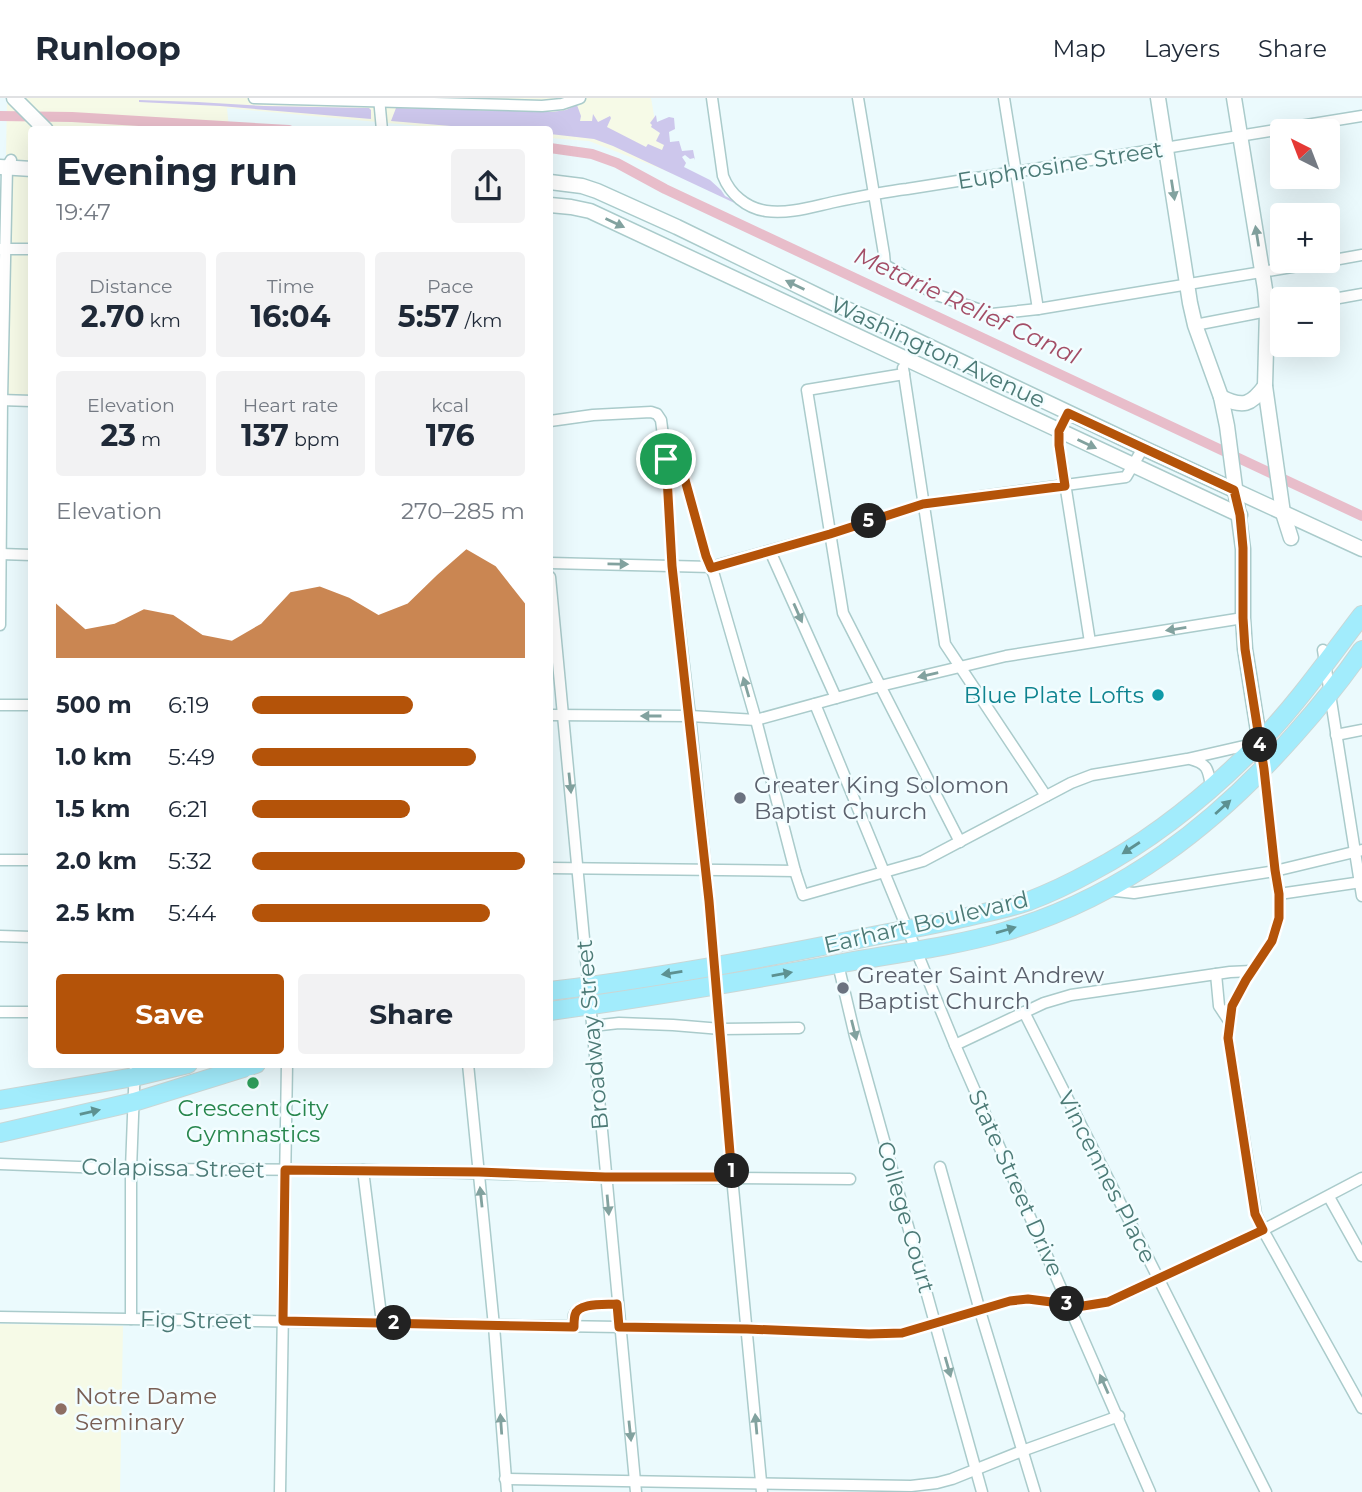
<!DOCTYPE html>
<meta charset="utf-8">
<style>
body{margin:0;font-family:Montserrat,sans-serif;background:#f2f2f3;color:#1f2937;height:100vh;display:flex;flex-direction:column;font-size:26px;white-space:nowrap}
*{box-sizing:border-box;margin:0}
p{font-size:23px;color:#747a83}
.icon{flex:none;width:38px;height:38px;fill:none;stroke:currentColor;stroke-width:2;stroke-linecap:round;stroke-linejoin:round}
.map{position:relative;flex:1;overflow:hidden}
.panel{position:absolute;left:28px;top:28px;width:525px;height:942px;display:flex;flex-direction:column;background:#fff;border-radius:7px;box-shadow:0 7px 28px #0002}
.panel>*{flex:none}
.needle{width:46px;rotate:318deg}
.tools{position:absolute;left:1270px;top:21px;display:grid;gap:14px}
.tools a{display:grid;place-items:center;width:70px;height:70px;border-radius:7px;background:#fff;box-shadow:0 7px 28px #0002;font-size:35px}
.pin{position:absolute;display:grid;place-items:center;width:60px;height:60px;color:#fff;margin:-30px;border:4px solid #fff;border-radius:50%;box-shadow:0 2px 7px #0007}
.km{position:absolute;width:35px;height:35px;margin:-18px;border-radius:50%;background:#222;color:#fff;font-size:19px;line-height:35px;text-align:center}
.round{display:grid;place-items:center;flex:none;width:74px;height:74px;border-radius:7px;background:#f2f2f3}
.head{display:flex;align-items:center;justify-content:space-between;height:119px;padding:0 28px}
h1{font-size:38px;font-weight:700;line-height:52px}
.metrics{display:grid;grid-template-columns:repeat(3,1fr);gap:10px;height:119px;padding:7px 28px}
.metrics div{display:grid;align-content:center;border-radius:7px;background:#f2f2f3;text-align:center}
.metrics b{font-size:30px;font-weight:700}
.metrics small{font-size:19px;font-weight:400}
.metrics p{font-size:19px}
.chart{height:196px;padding:14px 28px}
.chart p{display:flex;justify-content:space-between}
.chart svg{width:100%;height:126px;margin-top:7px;fill:#b45309;opacity:.7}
.primary-button{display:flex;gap:14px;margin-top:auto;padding:14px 28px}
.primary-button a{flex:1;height:80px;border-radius:7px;background:#b45309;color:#fff;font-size:28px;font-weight:700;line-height:80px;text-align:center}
.primary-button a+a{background:#f2f2f3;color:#1f2937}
ul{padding:0 28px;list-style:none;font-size:23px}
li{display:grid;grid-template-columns:112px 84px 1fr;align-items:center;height:52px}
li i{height:18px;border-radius:9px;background:#b45309}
header{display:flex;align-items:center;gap:42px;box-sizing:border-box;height:98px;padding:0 35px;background:#fff;border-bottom:2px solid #e0e1e3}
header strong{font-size:33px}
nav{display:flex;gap:38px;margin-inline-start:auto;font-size:24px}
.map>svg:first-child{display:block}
.education{fill:#f6fae7}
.green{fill:#cdc7ec}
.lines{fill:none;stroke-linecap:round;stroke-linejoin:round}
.canal{stroke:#e8bdca;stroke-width:10}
.minor-casing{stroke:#aacbcb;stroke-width:13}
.tertiary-casing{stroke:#aacbcb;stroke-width:17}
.primary-casing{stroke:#c9d7d6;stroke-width:20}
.minor{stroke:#fff;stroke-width:10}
.tertiary{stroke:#fff;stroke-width:14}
.primary{stroke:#a2ecfc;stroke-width:18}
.oneway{fill:#82a29f}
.oneway2{fill:#5d9191}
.route-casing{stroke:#fff;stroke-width:14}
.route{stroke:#b45309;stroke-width:9}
.culture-dot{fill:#0f9aa8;stroke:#f2fdff;stroke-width:2.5}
.worship-dot{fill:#6b7280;stroke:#f2fdff;stroke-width:2.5}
.leisure-dot{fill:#2e9e5b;stroke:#f2fdff;stroke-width:2.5}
.education-dot{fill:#8d6e63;stroke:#f2fdff;stroke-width:2.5}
.labels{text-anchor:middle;stroke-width:5;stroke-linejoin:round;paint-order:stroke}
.street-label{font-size:23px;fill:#4c7a76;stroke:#f2fdff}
.culture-label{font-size:23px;fill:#0d838f;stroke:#f2fdff;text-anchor:end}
.worship-label{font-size:23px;fill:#5b616d;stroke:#f2fdff;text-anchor:start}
.leisure-label{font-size:23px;fill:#27864d;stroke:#f2fdff}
.education-label{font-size:23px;fill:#785e54;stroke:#f2fdff;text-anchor:start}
.water-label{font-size:24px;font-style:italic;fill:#a34d66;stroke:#f2fdff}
</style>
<header>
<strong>Runloop</strong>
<nav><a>Map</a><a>Layers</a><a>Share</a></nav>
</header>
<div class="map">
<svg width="1362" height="1394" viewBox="0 0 1362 1394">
<rect width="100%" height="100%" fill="#ebfafd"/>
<g class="education">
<path d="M 7,0 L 651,0 L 655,23 L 677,77 L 589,43 L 550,40 L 550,32 L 453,31 L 227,10 L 229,31 L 32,32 L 31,303 L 2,302 Z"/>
<path d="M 0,1226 L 123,1228 L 120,1394 L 0,1394 Z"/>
</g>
<g class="green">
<path d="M 139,2 L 197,4 L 264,8 L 369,10 L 371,12 L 371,21 L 220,8 L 139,4 Z"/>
<path d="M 577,7 L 581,18 L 580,23 L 592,23 L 593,16 L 598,24 L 610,18 L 611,20 L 607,29 L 646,49 L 648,46 L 662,52 L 664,47 L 656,43 L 660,35 L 651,29 L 652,27 L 650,25 L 656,17 L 657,24 L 669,19 L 674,20 L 675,31 L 669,34 L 670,44 L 679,43 L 682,53 L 693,52 L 695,62 L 694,60 L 690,61 L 685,57 L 682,59 L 686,65 L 684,69 L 710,82 L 721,92 L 725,98 L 743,107 L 743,109 L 613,48 L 594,41 L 550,36 L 550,32 L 487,31 L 391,23 L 396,10 L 552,14 L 566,12 Z"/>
</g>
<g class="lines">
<g class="canal">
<path d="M 0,18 L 72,19 L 289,32"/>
<path d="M 550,50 L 592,56 L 617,65 L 665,91 L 1362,418"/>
</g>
<g class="minor-casing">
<g id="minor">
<path d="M 254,0 L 542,8 L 562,6 L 580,0"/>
<path d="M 379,0 L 382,32"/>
<path d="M 712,0 L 723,78 C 730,96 746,110 766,113 C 789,116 811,109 834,104 C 858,99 882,94 907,91 C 1059,68 1210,42 1362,18"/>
<path d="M 858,0 L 884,156 L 885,167 L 937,197 L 992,216 L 1038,211 L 1328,163"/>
<path d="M 1004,0 L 1038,211"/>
<path d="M 0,151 L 32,151"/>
<path d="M 1328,163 L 1362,157"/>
<path d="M 1328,202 L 1362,196"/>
<path d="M 1195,227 L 1283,210"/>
<path d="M 903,270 L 945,546 L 1046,698"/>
<path d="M 904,276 L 807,292 L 843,515 L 960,744"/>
<path d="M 0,302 L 32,303"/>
<path d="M 1068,315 L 1059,333 L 1059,347 L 1090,544"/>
<path d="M 550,323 L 593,317 L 651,314 L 657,316 L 661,322 L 666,361 L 672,468 L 690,618 L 709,803 L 732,1079 L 762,1394"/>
<path d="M 666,361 L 682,371 L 706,458 L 714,477 L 756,622 L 795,773 L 803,797 L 923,763 L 1071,685 L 1092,677 L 1187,661 L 1257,645"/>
<path d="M 770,453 L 836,600"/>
<path d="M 0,456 L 32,457"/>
<path d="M 550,465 L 711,469 L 830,436 L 923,406 L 1126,379 L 1143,350"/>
<path d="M 550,479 L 636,1394"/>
<path d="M 0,527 L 2,302 L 7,69 L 11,62"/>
<path d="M 1323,552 L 1362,798"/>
<path d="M 815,606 L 955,947 L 1150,1394"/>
<path d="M 0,607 L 32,607"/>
<path d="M 550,617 L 690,618 L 756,622 L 880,588 L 1006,558 L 1243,520"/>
<path d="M 1336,637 L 1362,632"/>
<path d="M 1190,661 C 1208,666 1208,671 1211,688"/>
<path d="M 1264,671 L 1275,773 L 1279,796 L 1279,820 L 1272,843 L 1246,882 L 1232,908 L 1228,940 L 1256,1116 L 1263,1132 L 1362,1310"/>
<path d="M 0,762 L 32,762"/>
<path d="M 550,770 L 795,773"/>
<path d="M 1107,792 L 1134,795 L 1275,773 L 1362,752"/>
<path d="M 1279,796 L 1362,784"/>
<path d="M 0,838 L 32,839"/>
<path d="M 838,866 L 855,938 L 982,1394"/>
<path d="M 1216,876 L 1219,908 L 1229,923"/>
<path d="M 0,914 L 32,914"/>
<path d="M 1024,914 L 1266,1394"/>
<path d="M 592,928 L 619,925 L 673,927 L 721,931 L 799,930"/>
<path d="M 955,947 L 1044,905 L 1071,897 L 1230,874 L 1252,873"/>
<path d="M 468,966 L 494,1228 L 507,1394"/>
<path d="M 0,1066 L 131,1071 L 363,1072 L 605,1079 L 850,1081"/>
<path d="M 940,1069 L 980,1213 L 1035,1394"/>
<path d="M 363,1072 L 382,1225"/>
<path d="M 1329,1099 L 1362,1158"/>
<path d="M 0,1219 L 747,1231 L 869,1236 L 902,1235 L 1010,1203 L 1028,1201 L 1083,1208 L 1108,1204 L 1263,1132 L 1362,1080"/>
<path d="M 131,1221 L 131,1071 L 135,966"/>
<path d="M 574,1229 C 574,1225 573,1221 574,1217 C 578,1204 606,1207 617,1206"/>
<path d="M 505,1381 L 911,1388 L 937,1385 L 952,1381 L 1022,1353 L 1119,1318"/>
<path d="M 280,1394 L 287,966"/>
</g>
</g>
<g class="tertiary-casing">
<g id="tertiary">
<path d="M 14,0 L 46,32"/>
<path d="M 1158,0 L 1190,205 L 1195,227 L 1221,299 L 1227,328 L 1243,451 L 1243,520 L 1245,551 L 1264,671"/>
<path d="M 1234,0 L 1265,191 L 1267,213 L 1265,288 L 1283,415 L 1291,440"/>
<path d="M 0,69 L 32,71"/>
<path d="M 550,84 L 582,88 L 597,93 L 677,129 L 833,205 L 903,236 L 1143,350 L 1362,451"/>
<path d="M 550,107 L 571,109 L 590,113 L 1240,417"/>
<path d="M 1221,299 C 1243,310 1251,307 1265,288"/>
</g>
</g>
<g class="primary-casing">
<g id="primary">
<path d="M 550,893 C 650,881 749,863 848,843 C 888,835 928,828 967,819 C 988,814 1009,810 1029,803 C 1050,795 1071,785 1091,774 C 1152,742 1211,694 1259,645 C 1297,606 1329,560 1362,517"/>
<path d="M 550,913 C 644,900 738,884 832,867 C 889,856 947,850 1003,834 C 1123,799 1215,727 1296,635 C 1320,608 1342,581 1362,552"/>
<path d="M 0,1002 L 134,979 L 188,966"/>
<path d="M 0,1035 L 134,1004 L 256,966"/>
</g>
</g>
<use href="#minor" class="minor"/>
<use href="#tertiary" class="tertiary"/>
<use href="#primary" class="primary"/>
</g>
<defs><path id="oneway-solid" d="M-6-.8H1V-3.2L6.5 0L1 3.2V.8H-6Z" transform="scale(1.75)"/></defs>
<g class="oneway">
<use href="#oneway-solid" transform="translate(1173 92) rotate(81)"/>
<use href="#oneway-solid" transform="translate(615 125) rotate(25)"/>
<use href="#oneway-solid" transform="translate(1257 138) rotate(-99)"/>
<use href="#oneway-solid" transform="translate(795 187) rotate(-154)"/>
<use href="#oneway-solid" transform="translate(1087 346) rotate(25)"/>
<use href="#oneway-solid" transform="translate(618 466) rotate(1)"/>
<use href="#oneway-solid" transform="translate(798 515) rotate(66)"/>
<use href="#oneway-solid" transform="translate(1176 531) rotate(171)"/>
<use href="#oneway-solid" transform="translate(928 577) rotate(167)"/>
<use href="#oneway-solid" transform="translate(746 589) rotate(-106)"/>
<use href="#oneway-solid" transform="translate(651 618) rotate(-180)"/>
<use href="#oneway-solid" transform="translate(570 685) rotate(84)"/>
<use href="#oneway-solid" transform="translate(854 932) rotate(76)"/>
<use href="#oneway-solid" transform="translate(481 1099) rotate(-96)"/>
<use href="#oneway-solid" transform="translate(608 1107) rotate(85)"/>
<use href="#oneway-solid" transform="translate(948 1269) rotate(74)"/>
<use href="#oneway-solid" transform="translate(1104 1286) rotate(-114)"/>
<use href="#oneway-solid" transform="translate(501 1326) rotate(-94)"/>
<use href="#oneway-solid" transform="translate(756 1326) rotate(-95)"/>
<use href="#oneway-solid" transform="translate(630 1333) rotate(84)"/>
</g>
<g class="oneway2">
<use href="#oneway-solid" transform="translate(1223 709) rotate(-42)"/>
<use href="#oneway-solid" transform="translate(1131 750) rotate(147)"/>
<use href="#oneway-solid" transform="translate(1006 832) rotate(-16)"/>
<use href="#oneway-solid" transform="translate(672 875) rotate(171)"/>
<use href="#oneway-solid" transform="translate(782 876) rotate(-10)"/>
<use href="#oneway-solid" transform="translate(90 1014) rotate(-13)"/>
</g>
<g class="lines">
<g class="route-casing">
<path id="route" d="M 1068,315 L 1234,392 L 1240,417 L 1243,450 L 1243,520 L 1245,551 L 1264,671 L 1275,772 L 1279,796 L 1279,820 L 1272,843 L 1246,882 L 1232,908 L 1228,940 L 1255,1116 L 1263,1132 L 1108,1204 L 1083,1208 L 1028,1201 L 1010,1203 L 902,1235 L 869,1236 L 747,1231 L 619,1229 L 617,1206 C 606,1207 578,1204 575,1217 C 574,1221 574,1225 574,1229 L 283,1223 L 285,1072 L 479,1074 L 605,1079 L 732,1079 L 709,803 L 672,468 L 666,361 L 682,371 L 706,458 L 711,470 L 830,436 L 923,406 L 1065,388 L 1059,347 L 1059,333 Z"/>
</g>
<use href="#route" class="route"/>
</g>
<circle class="culture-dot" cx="1158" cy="597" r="7"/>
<g class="worship-dot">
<circle cx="740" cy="700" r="7"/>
<circle cx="843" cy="890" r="7"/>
</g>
<circle class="leisure-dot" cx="253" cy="985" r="7"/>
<circle class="education-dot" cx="61" cy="1311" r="7"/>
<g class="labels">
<g class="street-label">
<text transform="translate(1060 67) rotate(-9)" y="8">Euphrosine Street</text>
<text transform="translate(938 254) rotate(25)" y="8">Washington Avenue</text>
<text transform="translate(926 824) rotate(-13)" y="8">Earhart Boulevard</text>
<text transform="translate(592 937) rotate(-95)" y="8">Broadway Street</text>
<text transform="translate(173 1070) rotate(1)" y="8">Colapissa Street</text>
<text transform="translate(1107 1079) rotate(63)" y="8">Vincennes Place</text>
<text transform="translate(1016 1085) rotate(66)" y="8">State Street Drive</text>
<text transform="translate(906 1119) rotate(74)" y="8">College Court</text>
<text transform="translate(196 1222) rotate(1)" y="8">Fig Street</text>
</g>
<g class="culture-label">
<text x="1144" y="605">Blue Plate Lofts</text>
</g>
<g class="worship-label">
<text x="754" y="695">Greater King Solomon<tspan x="754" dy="26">Baptist Church</tspan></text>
<text x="857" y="885">Greater Saint Andrew<tspan x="857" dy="26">Baptist Church</tspan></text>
</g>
<g class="leisure-label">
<text x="253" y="1018">Crescent City<tspan x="253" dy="26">Gymnastics</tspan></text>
</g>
<g class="education-label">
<text x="75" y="1306">Notre Dame<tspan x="75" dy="26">Seminary</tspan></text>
</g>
<g class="water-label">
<text transform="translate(967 208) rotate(25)" y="8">Metarie Relief Canal</text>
</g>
</g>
</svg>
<div class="tools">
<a><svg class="needle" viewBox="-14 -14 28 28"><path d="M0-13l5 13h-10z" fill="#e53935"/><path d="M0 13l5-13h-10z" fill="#747a83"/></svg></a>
<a>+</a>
<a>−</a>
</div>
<div class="pin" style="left:666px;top:361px;background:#1e9e55"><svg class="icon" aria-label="arrive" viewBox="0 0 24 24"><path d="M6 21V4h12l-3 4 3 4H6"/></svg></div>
<b class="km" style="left:732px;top:1073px">1</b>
<b class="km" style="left:394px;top:1225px">2</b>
<b class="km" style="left:1067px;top:1206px">3</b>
<b class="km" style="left:1260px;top:647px">4</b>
<b class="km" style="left:869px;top:423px">5</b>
<section class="panel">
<div class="head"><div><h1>Evening run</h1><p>19:47</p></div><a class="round"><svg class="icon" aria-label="share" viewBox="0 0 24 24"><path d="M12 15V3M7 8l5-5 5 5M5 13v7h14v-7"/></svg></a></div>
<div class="metrics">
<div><p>Distance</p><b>2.70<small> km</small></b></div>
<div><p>Time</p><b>16:04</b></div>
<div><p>Pace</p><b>5:57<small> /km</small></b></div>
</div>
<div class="metrics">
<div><p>Elevation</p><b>23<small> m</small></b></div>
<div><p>Heart rate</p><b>137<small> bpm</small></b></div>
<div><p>kcal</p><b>176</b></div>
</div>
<div class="chart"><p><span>Elevation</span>270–285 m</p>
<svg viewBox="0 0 160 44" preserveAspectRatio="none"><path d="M0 44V25L10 34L20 32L30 27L40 29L50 36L60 38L70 32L80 21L90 19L100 23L110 29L120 25L130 15L140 6L150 12L160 25V44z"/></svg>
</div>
<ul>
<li><b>500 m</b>6:19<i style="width:59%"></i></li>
<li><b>1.0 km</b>5:49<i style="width:82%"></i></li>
<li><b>1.5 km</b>6:21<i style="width:58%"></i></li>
<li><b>2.0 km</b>5:32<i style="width:100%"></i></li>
<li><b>2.5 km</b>5:44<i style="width:87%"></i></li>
</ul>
<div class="primary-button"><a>Save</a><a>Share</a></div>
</section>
</div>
